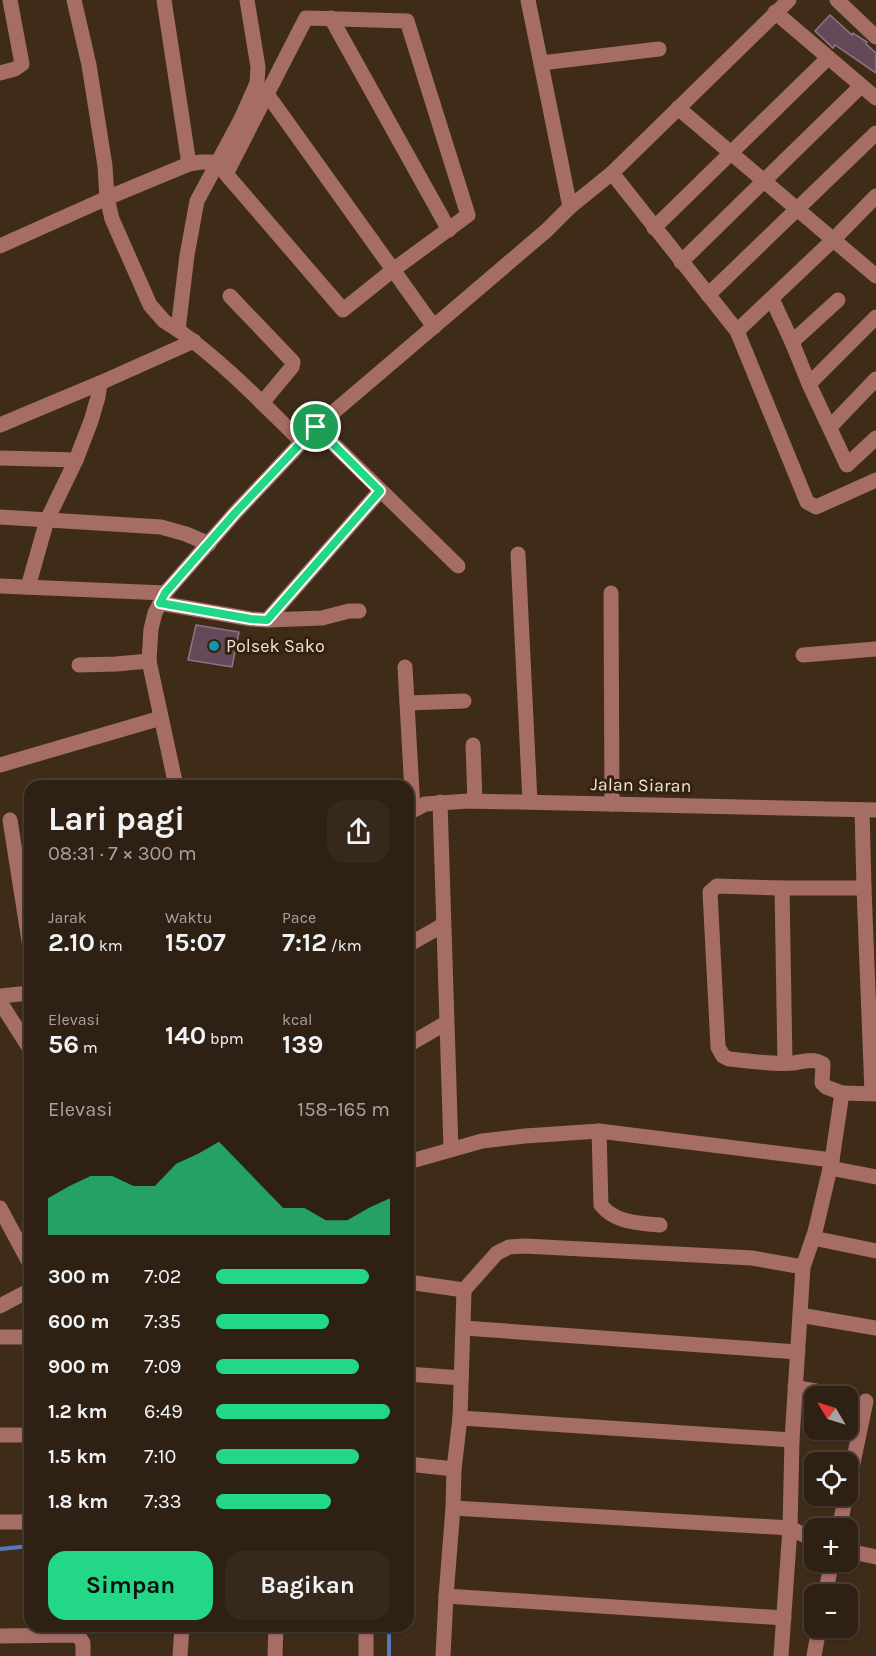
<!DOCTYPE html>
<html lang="id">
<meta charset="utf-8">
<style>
body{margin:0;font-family:Karla,sans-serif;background:#36291c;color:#f1f3f6;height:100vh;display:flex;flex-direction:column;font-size:22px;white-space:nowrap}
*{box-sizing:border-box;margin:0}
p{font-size:20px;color:#a7a3a0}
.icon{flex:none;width:33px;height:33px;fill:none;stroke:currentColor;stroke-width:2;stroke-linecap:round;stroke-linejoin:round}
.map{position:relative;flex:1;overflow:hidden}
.drawer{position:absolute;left:24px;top:780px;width:390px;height:852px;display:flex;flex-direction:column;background:#2e2113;border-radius:18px;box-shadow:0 2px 4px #0004,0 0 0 2px #493e33}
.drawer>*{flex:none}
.needle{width:39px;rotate:308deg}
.controls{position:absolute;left:804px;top:1386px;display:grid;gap:12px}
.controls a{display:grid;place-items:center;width:54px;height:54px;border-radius:12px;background:#2e2113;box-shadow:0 2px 4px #0004,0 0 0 2px #493e33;font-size:30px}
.pin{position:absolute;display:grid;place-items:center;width:51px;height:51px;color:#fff;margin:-26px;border:3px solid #fff;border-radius:50%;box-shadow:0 2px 6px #0007}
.round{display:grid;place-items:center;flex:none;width:63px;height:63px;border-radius:18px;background:#36291c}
.head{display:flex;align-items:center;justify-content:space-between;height:102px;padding:0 24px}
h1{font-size:33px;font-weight:700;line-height:45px}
.stats{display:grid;grid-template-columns:repeat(3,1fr);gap:9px;height:102px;padding:6px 24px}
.stats div{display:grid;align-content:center}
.stats b{font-size:26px;font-weight:700}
.stats small{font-size:16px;font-weight:400}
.stats p{font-size:16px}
.chart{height:168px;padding:12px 24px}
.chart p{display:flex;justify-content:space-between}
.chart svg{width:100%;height:108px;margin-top:6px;fill:#22d887;opacity:.7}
.cta{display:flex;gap:12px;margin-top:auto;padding:12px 24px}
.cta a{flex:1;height:69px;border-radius:18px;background:#22d887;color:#111;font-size:24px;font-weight:700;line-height:69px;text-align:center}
.cta a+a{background:#36291c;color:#f1f3f6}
ul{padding:0 24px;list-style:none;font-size:20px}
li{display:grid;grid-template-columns:96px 72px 1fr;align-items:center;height:45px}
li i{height:15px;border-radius:8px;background:#22d887}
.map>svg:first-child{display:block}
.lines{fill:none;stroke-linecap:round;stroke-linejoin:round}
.stream{stroke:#537bba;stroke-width:4}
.building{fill:#644a59;stroke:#907585;stroke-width:1.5}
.minor{stroke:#a66d65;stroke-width:15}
.route-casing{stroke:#fff;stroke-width:12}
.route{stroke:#22d887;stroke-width:8}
.culture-dot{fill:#0f9aa8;stroke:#34220f;stroke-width:2}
.labels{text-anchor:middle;stroke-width:6;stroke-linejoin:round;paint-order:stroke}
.poi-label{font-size:18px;fill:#efe3d7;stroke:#34220f;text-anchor:start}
.street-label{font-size:18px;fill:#efe3d7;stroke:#34220f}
</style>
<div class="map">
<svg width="876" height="1656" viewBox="0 0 876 1656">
<rect width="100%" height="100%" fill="#3e2c19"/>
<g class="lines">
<g class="stream">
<path d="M 0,1549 L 30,1546"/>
<path d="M 389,1626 L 389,1656"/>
</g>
</g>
<g class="building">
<path d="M 830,15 L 852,35 L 853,33 L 867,42 L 866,44 L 876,53 L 876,73 L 835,45 L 833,48 L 815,31 Z"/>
<path d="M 196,625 L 239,632 L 232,667 L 188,660 Z"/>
</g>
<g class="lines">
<g class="minor">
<path d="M 74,0 L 89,65 L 105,166 L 107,198 L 112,219 L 150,305 L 164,321 L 178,330"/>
<path d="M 164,0 L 189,164"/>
<path d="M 247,0 L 258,67 L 257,83 L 241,119 L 197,201 L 187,255 L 178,330 C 223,362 262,403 301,441"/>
<path d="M 528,0 L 570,207"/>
<path d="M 837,0 L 876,37"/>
<path d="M 775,12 L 876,98"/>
<path d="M 306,18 L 407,21 L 468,215 L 393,270 L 343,310 L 226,174 Z"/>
<path d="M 331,18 L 449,230"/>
<path d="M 541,63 L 659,49"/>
<path d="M 0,73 L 15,69 L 22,64 L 10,0"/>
<path d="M 267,94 L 434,327"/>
<path d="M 678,108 L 876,276"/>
<path d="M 612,173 L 737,331 L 807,502 L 816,507 L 876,480"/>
<path d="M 654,228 L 828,58"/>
<path d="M 0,246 L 107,198 L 189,164 L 201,162 L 218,162"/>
<path d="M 681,262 L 861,86"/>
<path d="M 708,295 L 876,133"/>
<path d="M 230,296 L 293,362 L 292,367 L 262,403"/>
<path d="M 772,299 L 792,342 L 809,384 L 847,465 L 876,438"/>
<path d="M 737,331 L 833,240 L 876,196"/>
<path d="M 792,342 L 838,300"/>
<path d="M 809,384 L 876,317"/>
<path d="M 0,425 L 100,383 L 194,341"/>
<path d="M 316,427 L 458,566"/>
<path d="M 830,427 L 876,379"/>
<path d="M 0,458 L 76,460"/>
<path d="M 0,517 L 161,527 L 186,534 L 209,544"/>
<path d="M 518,554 L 530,802"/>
<path d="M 0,586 L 165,593"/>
<path d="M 28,587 L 47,520 L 76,460 L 91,421 L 98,397 L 100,383"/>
<path d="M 611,593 L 612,804"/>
<path d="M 160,603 L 251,619 L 267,620 L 380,491"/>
<path d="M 267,620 L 322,618 L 349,611 L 359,611"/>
<path d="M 803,655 L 876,649"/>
<path d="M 79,665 L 116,664 L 149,661"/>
<path d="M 405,667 L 413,810"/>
<path d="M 407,703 L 464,701"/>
<path d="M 473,745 L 475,801"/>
<path d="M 0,765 L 161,718"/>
<path d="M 176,786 L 149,661 L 151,629 L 155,613 L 165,593 L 235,513 L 316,427 L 547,230 L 570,207 L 612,173 L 789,0"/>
<path d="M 440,802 L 451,1149"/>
<path d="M 862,810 L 864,888 L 872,1093"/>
<path d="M 408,813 L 425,804 L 469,801 L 876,810"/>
<path d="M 10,820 L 30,947"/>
<path d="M 782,888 L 785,1063"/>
<path d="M 408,945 L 443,925"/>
<path d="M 0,996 L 30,993"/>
<path d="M 0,1002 L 30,1049"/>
<path d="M 408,1045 L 446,1023"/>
<path d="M 842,1093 L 826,1087 L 822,1083 L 823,1064 C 814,1058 804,1061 794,1063 C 773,1065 751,1061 729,1059 L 723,1056 L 718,1047 L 710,892 L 717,886 L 782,888 L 864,888"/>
<path d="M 599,1131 L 601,1205 C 615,1223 639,1223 660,1225"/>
<path d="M 408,1162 L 482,1141 L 525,1136 L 599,1131 L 832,1160"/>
<path d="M 830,1168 L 876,1177"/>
<path d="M 0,1208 L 30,1264"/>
<path d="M 813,1238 L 876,1251"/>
<path d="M 408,1282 L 464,1290"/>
<path d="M 0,1306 L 30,1290"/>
<path d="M 800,1315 L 876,1328"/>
<path d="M 464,1328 L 798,1352"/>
<path d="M 0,1337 L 30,1337"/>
<path d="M 408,1374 L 461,1378"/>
<path d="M 795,1387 L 843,1396"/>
<path d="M 460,1418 L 792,1440"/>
<path d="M 0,1435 L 30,1435"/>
<path d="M 408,1464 L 454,1469"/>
<path d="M 848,1487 L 866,1401"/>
<path d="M 453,1508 L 790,1528 L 814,1540"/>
<path d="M 0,1522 L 30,1522"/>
<path d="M 839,1528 L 846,1496"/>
<path d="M 848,1551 L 876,1557"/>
<path d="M 825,1594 L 832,1562"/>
<path d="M 446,1596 L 784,1618"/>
<path d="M 0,1636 L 78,1635 L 83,1643 L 83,1656"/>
<path d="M 180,1656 L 182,1626"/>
<path d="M 275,1656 L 276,1626"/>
<path d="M 366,1656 L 366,1626"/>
<path d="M 443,1656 L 446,1596 L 453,1508 L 454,1469 L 460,1418 L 464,1290 L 497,1253 L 509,1247 L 525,1246 L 752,1258 L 803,1267"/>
<path d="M 781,1656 L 790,1528 L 792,1440 L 803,1267 L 815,1232 L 832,1160 L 842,1093 L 876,1094"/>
<path d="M 814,1656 L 819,1628"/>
</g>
</g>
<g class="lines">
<g class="route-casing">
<path id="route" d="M 316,427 L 380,491 L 267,620 L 251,619 L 160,603 L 165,593 L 235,513 Z"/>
</g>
<use href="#route" class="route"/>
</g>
<circle class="culture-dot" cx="214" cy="646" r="6"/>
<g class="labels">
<g class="poi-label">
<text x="226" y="652">Polsek Sako</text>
</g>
<g class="street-label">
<text transform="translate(641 785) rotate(1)" y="6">Jalan Siaran</text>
</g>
</g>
</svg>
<div class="controls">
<a><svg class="needle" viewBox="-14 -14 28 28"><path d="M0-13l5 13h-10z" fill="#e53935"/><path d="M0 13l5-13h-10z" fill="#a7a3a0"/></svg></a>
<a><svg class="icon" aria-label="locate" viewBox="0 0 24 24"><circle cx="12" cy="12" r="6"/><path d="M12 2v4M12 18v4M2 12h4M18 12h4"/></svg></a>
<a>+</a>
<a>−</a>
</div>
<div class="pin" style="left:316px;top:427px;background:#1e9e55"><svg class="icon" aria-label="arrive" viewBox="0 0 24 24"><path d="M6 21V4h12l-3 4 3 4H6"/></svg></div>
<section class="drawer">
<div class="head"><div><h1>Lari pagi</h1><p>08:31 · 7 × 300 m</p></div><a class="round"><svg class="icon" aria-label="share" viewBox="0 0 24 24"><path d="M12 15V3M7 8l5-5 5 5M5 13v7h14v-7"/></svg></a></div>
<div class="stats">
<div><p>Jarak</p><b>2.10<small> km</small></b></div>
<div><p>Waktu</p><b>15:07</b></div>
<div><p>Pace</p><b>7:12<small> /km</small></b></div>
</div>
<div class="stats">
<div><p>Elevasi</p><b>56<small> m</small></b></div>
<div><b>140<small> bpm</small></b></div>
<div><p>kcal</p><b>139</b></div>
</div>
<div class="chart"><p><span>Elevasi</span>158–165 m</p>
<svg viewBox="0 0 160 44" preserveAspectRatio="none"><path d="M0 44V29L10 24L20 20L30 20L40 24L50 24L60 15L70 11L80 6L90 15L100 24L110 33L120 33L130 38L140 38L150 33L160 29V44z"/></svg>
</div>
<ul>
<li><b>300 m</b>7:02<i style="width:88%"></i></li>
<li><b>600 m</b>7:35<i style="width:65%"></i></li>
<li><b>900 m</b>7:09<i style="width:82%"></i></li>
<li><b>1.2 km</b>6:49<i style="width:100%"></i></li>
<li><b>1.5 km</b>7:10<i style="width:82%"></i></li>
<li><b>1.8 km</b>7:33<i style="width:66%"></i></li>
</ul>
<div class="cta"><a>Simpan</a><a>Bagikan</a></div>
</section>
</div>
